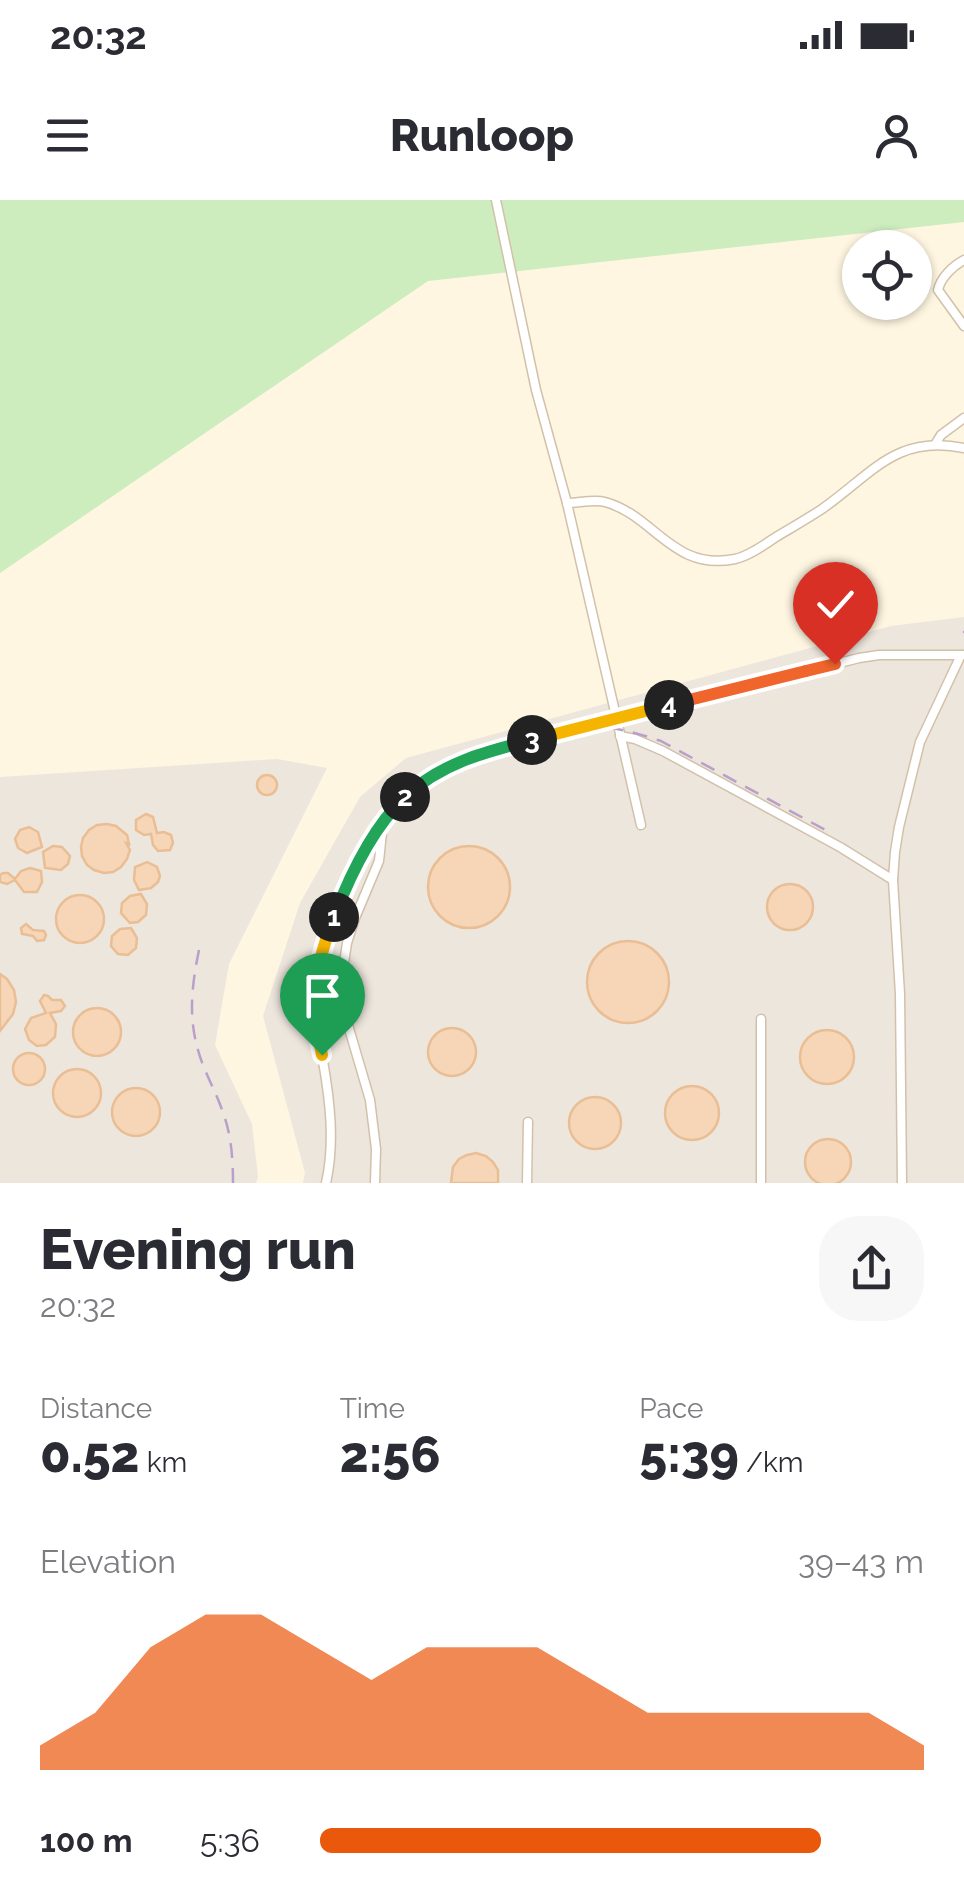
<!DOCTYPE html>
<meta charset="utf-8">
<style>
body{margin:0;font-family:Raleway,sans-serif;background:#f7f7f7;color:#2b2b33;height:100vh;display:flex;flex-direction:column;font-size:38px;white-space:nowrap}
*{box-sizing:border-box;margin:0}
p{font-size:32px;color:#7c7c81}
.icon{flex:none;width:55px;height:55px;fill:none;stroke:currentColor;stroke-width:2;stroke-linecap:round;stroke-linejoin:round}
.map{position:relative;height:983px;overflow:hidden}
.sheet{display:flex;flex-direction:column;background:#fff;flex:1}
.sheet>*{flex:none}
.fabs{position:absolute;left:842px;top:30px;display:grid;gap:20px}
.fabs a{display:grid;place-items:center;width:90px;height:90px;border-radius:50%;background:#fff;box-shadow:0 2px 8px #0004;font-size:50px}
.pin{position:absolute;display:grid;place-items:center;width:85px;height:85px;color:#fff;margin:-102px -42px;border-radius:50% 50% 50% 0;rotate:-45deg;box-shadow:0 0 10px #0007}
.pin .icon{rotate:45deg}
.km{position:absolute;width:50px;height:50px;margin:-25px;border-radius:50%;background:#222;color:#fff;font-size:28px;line-height:50px;text-align:center}
.round{display:grid;place-items:center;flex:none;width:105px;height:105px;border-radius:40px;background:#f7f7f7}
.summary{display:flex;align-items:center;justify-content:space-between;height:170px;padding:0 40px}
h1{font-size:55px;font-weight:800;line-height:75px}
.metrics{display:grid;grid-template-columns:repeat(3,1fr);gap:15px;height:170px;padding:10px 40px}
.metrics div{display:grid;align-content:center}
.metrics b{font-size:50px;font-weight:800}
.metrics small{font-size:28px;font-weight:400}
.metrics p{font-size:28px}
.chart{height:280px;padding:20px 40px}
.chart p{display:flex;justify-content:space-between}
.chart svg{width:100%;height:180px;margin-top:10px;fill:#ea580c;opacity:.7}
ul{padding:0 40px;list-style:none;font-size:32px}
li{display:grid;grid-template-columns:160px 120px 1fr;align-items:center;height:75px}
li i{height:25px;border-radius:12px;background:#ea580c}
.status{display:flex;justify-content:space-between;align-items:center;height:70px;padding:0 50px;background:#fff;direction:ltr}
.status svg{height:28px;fill:currentColor}
header{display:flex;justify-content:space-between;align-items:center;height:130px;padding:0 40px;background:#fff;font-size:45px;font-weight:800}
.map>svg:first-child{display:block}
.industrial{fill:#ede6dd}
.green{fill:#cdedbf}
.building{fill:#f6d6b7;stroke:#eabe95;stroke-width:2.5}
.lines{fill:none;stroke-linecap:round;stroke-linejoin:round}
.street-casing{stroke:#d2c1aa;stroke-width:11}
.street{stroke:#fff;stroke-width:8}
.rail{stroke:#ba9fc9;stroke-width:2.5;stroke-dasharray:15 10;stroke-linecap:butt}
.split-1-casing{stroke:#fff;stroke-width:20}
.split-2-casing{stroke:#fff;stroke-width:20}
.split-3-casing{stroke:#fff;stroke-width:20}
.split-4-casing{stroke:#fff;stroke-width:20}
.split-5-casing{stroke:#fff;stroke-width:20}
.split-6-casing{stroke:#fff;stroke-width:20}
.split-1{stroke:#f5b400;stroke-width:12}
.split-2{stroke:#22a559;stroke-width:12}
.split-3{stroke:#22a559;stroke-width:12}
.split-4{stroke:#f5b400;stroke-width:12}
.split-5{stroke:#f0652b;stroke-width:12}
.split-6{stroke:#f0652b;stroke-width:12}
</style>
<div class="status"><b>20:32</b><svg viewBox="0 0 49 12"><path d="M0 12V9h3v3zM5 12V6h3v6zM10 12V3h3v9zM15 12V0h3v12zM26 1h20v11H26zM47 4h2v5h-2z"/></svg></div>
<header><svg class="icon" aria-label="menu" viewBox="0 0 24 24"><path d="M4 6h16M4 12h16M4 18h16"/></svg>Runloop<svg class="icon" aria-label="person" viewBox="0 0 24 24"><circle cx="12" cy="8" r="4"/><path d="M4 21q1-7 8-7t8 7"/></svg></header>
<div class="map">
<svg width="964" height="983" viewBox="0 0 964 983">
<rect width="100%" height="100%" fill="#fef6e1"/>
<g class="industrial">
<path d="M 964,417 L 964,983 L 303,983 L 305,973 L 263,816 L 300,703 L 360,597 L 406,558 L 891,426 Z"/>
<path d="M 277,559 L 327,568 L 229,764 L 215,845 L 252,924 L 258,977 L 256,983 L 0,983 L 0,577 Z"/>
</g>
<path class="green" d="M 0,0 L 964,0 L 964,22 L 428,81 L 0,373 Z"/>
<g class="building">
<circle cx="267" cy="585" r="10"/>
<path d="M 146,614 L 153,617 L 157,633 L 164,632 L 171,635 L 173,643 L 170,650 L 158,651 L 153,645 L 151,634 L 144,635 L 136,630 L 136,620 Z"/>
<path d="M 107,624 L 116,626 L 127,635 L 129,644 L 126,643 L 130,650 L 127,659 L 121,667 L 113,672 L 104,673 L 94,670 L 87,665 L 82,656 L 81,647 L 83,638 L 89,630 L 97,625 Z"/>
<path d="M 29,627 L 38,632 L 42,647 L 27,653 L 18,648 L 15,639 L 20,630 Z"/>
<path d="M 53,646 L 62,647 L 70,656 L 68,664 L 61,670 L 45,668 L 43,652 Z"/>
<circle cx="469" cy="687" r="41"/>
<path d="M 147,662 L 157,667 L 160,676 L 158,682 L 151,688 L 139,690 L 134,680 L 135,667 Z"/>
<path d="M 30,668 L 41,671 L 42,682 L 37,692 L 24,692 L 15,680 L 7,684 L 0,682 L 0,675 L 3,673 L 8,673 L 15,679 L 21,671 Z"/>
<circle cx="790" cy="707" r="23"/>
<path d="M 141,694 L 147,704 L 146,715 L 138,722 L 130,723 L 121,713 L 122,703 L 130,696 Z"/>
<circle cx="80" cy="719" r="24"/>
<path d="M 26,724 L 33,730 L 44,731 L 46,735 L 44,740 L 37,741 L 33,736 L 22,734 L 21,728 Z"/>
<path d="M 131,728 L 137,738 L 136,748 L 128,755 L 118,754 L 111,746 L 112,736 L 120,729 Z"/>
<circle cx="628" cy="782" r="41"/>
<path d="M 0,774 L 7,779 L 14,790 L 16,802 L 13,814 L 0,831 Z"/>
<path d="M 44,795 L 48,796 L 52,800 L 61,800 L 65,806 L 61,811 L 50,813 L 56,824 L 55,837 L 46,845 L 37,846 L 29,840 L 25,829 L 31,818 L 46,813 L 40,801 Z"/>
<circle cx="97" cy="832" r="24"/>
<circle cx="452" cy="852" r="24"/>
<circle cx="827" cy="857" r="27"/>
<circle cx="29" cy="869" r="16"/>
<circle cx="77" cy="893" r="24"/>
<circle cx="692" cy="913" r="27"/>
<circle cx="136" cy="912" r="24"/>
<circle cx="595" cy="923" r="26"/>
<circle cx="828" cy="962" r="23"/>
<path d="M 476,953 L 486,956 L 493,962 L 498,970 L 498,983 L 451,983 L 453,967 L 459,959 L 467,955 Z"/>
</g>
<g class="lines">
<g class="street-casing">
<g id="street">
<path d="M 496,0 L 536,190 L 567,303 L 641,625"/>
<path d="M 964,60 C 953,66 941,77 938,90 L 964,126"/>
<path d="M 936,243 L 941,235 L 964,218"/>
<path d="M 567,303 C 578,303 594,299 605,302 C 654,315 673,372 735,359 C 749,356 764,345 776,337 C 791,328 807,319 822,309 C 872,274 896,234 964,248"/>
<path d="M 620,536 L 635,539 L 663,551 L 840,647 L 893,680"/>
<path d="M 326,983 C 335,943 330,901 323,861 C 320,846 316,831 315,816 C 310,756 355,649 396,605 C 416,584 439,570 465,558 L 859,458 L 879,455 L 964,455"/>
<path d="M 375,983 L 376,949 L 370,900 L 348,825 L 343,798 L 343,769 L 347,743 L 355,718 L 379,661 L 383,623"/>
<path d="M 527,983 L 528,922"/>
<path d="M 761,983 L 761,819"/>
<path d="M 902,983 L 900,794 L 893,680 L 895,652 L 899,627 L 920,542 L 961,455"/>
</g>
</g>
<use href="#street" class="street"/>
<g class="rail">
<path d="M 963,432 L 964,432"/>
<path d="M 509,532 C 570,522 602,521 661,541 L 831,633"/>
<path d="M 199,750 C 192,784 188,816 198,850 C 203,869 214,888 221,907 C 231,932 233,956 233,983"/>
</g>
</g>
<g class="lines">
<g class="split-1-casing">
<path id="split-1" d="M 322,855 C 310,801 314,769 334,717"/>
</g>
<g class="split-2-casing">
<path id="split-2" d="M 334,717 C 350,675 372,628 405,597"/>
</g>
<g class="split-3-casing">
<path id="split-3" d="M 405,597 C 441,563 485,552 532,540"/>
</g>
<g class="split-4-casing">
<path id="split-4" d="M 532,540 L 669,505"/>
</g>
<g class="split-5-casing">
<path id="split-5" d="M 669,505 L 806,471"/>
</g>
<g class="split-6-casing">
<path id="split-6" d="M 806,471 L 835,464"/>
</g>
<use href="#split-1" class="split-1"/>
<use href="#split-2" class="split-2"/>
<use href="#split-3" class="split-3"/>
<use href="#split-4" class="split-4"/>
<use href="#split-5" class="split-5"/>
<use href="#split-6" class="split-6"/>
</g>
</svg>
<div class="fabs">
<a><svg class="icon" aria-label="locate" viewBox="0 0 24 24"><circle cx="12" cy="12" r="6"/><path d="M12 2v4M12 18v4M2 12h4M18 12h4"/></svg></a>
</div>
<div class="pin" style="left:322px;top:855px;background:#1e9e55"><svg class="icon" aria-label="arrive" viewBox="0 0 24 24"><path d="M6 21V4h12l-3 4 3 4H6"/></svg></div>
<div class="pin" style="left:835px;top:464px;background:#d93025"><svg class="icon" aria-label="check" viewBox="0 0 24 24"><path d="M5 12l5 5 9-10"/></svg></div>
<b class="km" style="left:334px;top:717px">1</b>
<b class="km" style="left:405px;top:597px">2</b>
<b class="km" style="left:532px;top:540px">3</b>
<b class="km" style="left:669px;top:505px">4</b>
</div>
<section class="sheet">
<div class="summary"><div><h1>Evening run</h1><p>20:32</p></div><a class="round"><svg class="icon" aria-label="share" viewBox="0 0 24 24"><path d="M12 15V3M7 8l5-5 5 5M5 13v7h14v-7"/></svg></a></div>
<div class="metrics">
<div><p>Distance</p><b>0.52<small> km</small></b></div>
<div><p>Time</p><b>2:56</b></div>
<div><p>Pace</p><b>5:39<small> /km</small></b></div>
</div>
<div class="chart"><p><span>Elevation</span>39–43 m</p>
<svg viewBox="0 0 160 44" preserveAspectRatio="none"><path d="M0 44V38L10 30L20 14L30 6L40 6L50 14L60 22L70 14L80 14L90 14L100 22L110 30L120 30L130 30L140 30L150 30L160 38V44z"/></svg>
</div>
<ul>
<li><b>100 m</b>5:36<i style="width:83%"></i></li>
</ul>
</section>
